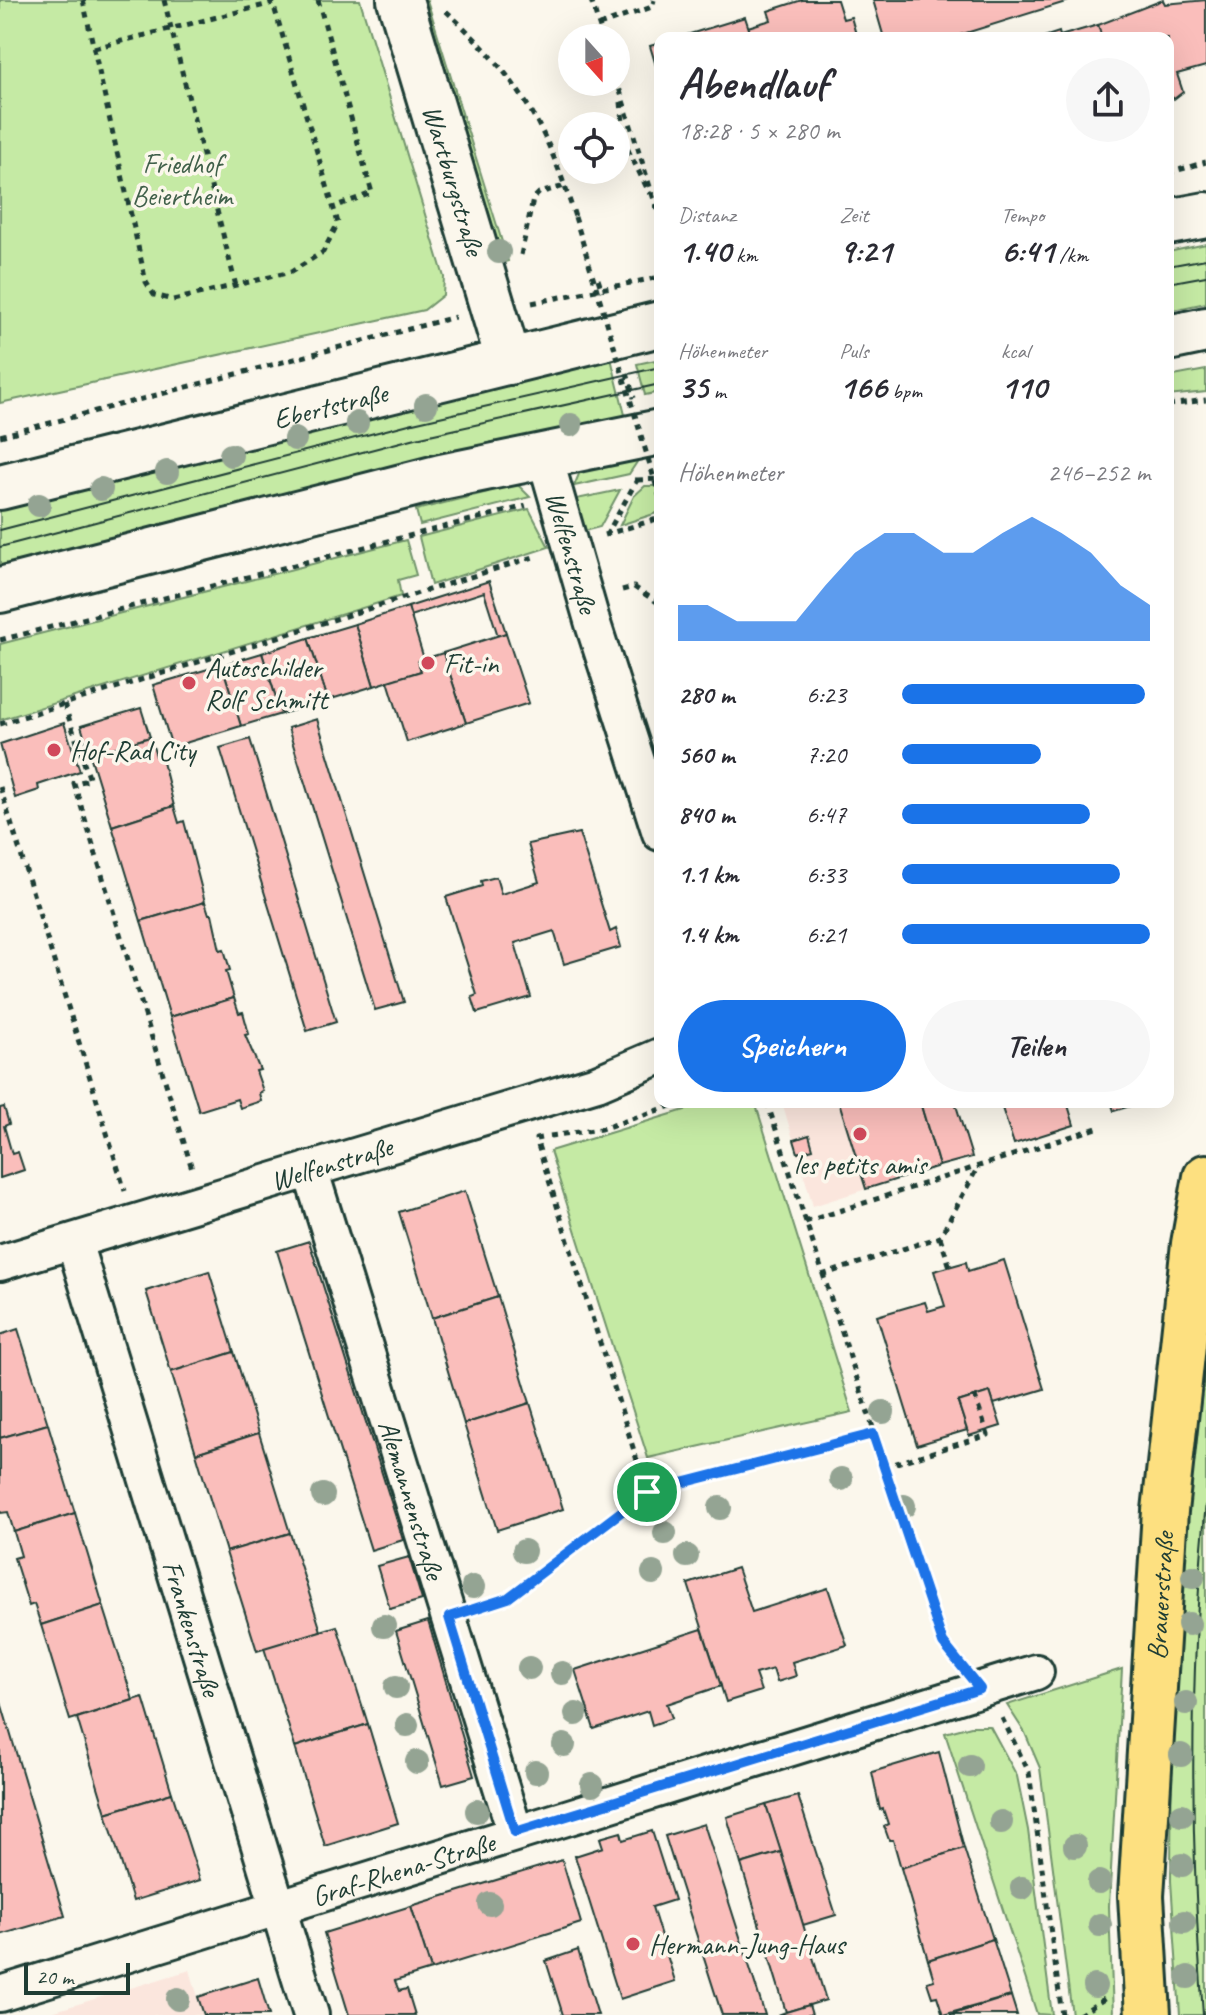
<!DOCTYPE html>
<html lang="de">
<meta charset="utf-8">
<style>
body{margin:0;font-family:Caveat,sans-serif;background:#f7f7f7;color:#2b2b33;height:100vh;display:flex;flex-direction:column;font-size:30px;white-space:nowrap}
*{box-sizing:border-box;margin:0}
p{font-size:26px;color:#7c7c81}
.icon{flex:none;width:44px;height:44px;fill:none;stroke:currentColor;stroke-width:2;stroke-linecap:round;stroke-linejoin:round}
.map{position:relative;flex:1;overflow:hidden}
.drawer{position:absolute;left:654px;top:32px;width:520px;height:1076px;display:flex;flex-direction:column;background:#fff;border-radius:16px;box-shadow:0 8px 32px #0002}
.drawer>*{flex:none}
.needle{width:52px;rotate:159deg}
.tools{position:absolute;left:558px;top:24px;display:grid;gap:16px}
.tools a{display:grid;place-items:center;width:72px;height:72px;border-radius:50%;background:#fff;box-shadow:0 8px 32px #0002;font-size:40px}
.scale{position:absolute;left:24px;bottom:20px;width:106px;box-sizing:border-box;padding-left:8px;border:4px solid #1f3d34;border-top:0;font-size:22px;line-height:28px;white-space:nowrap;color:#1f3d34;-webkit-text-stroke:6px #fbf7ec;paint-order:stroke}
.pin{position:absolute;display:grid;place-items:center;width:68px;height:68px;color:#fff;margin:-34px;border:4px solid #fff;border-radius:50%;box-shadow:0 2px 8px #0007}
.round{display:grid;place-items:center;flex:none;width:84px;height:84px;border-radius:42px;background:#f7f7f7}
.headline{display:flex;align-items:center;justify-content:space-between;height:136px;padding:0 24px}
h1{font-size:44px;font-weight:800;line-height:60px}
.metrics{display:grid;grid-template-columns:repeat(3,1fr);gap:12px;height:136px;padding:8px 24px}
.metrics div{display:grid;align-content:center}
.metrics b{font-size:34px;font-weight:800}
.metrics small{font-size:22px;font-weight:400}
.metrics p{font-size:22px}
.chart{height:224px;padding:16px 24px}
.chart p{display:flex;justify-content:space-between}
.chart svg{width:100%;height:144px;margin-top:8px;fill:#1a73e8;opacity:.7}
.primary-button{display:flex;gap:16px;margin-top:auto;padding:16px 24px}
.primary-button a{flex:1;height:92px;border-radius:48px;background:#1a73e8;color:#fff;font-size:32px;font-weight:800;line-height:92px;text-align:center}
.primary-button a+a{background:#f7f7f7;color:#2b2b33}
ul{padding:0 24px;list-style:none;font-size:26px}
li{display:grid;grid-template-columns:128px 96px 1fr;align-items:center;height:60px}
li i{height:20px;border-radius:10px;background:#1a73e8}
.map>svg:first-child{display:block}
.built{fill:#fbe6dd}
.green{fill:#c5eaa4;stroke:#72946c;stroke-width:2}
.building{fill:#fabebb;stroke:#1f3d34;stroke-width:2}
.lines{fill:none;stroke-linecap:round;stroke-linejoin:round}
.minor-casing{stroke:#1f3d34;stroke-width:40}
.tertiary-casing{stroke:#1f3d34;stroke-width:50}
.secondary-casing{stroke:#1f3d34;stroke-width:50}
.primary-casing{stroke:#1f3d34;stroke-width:50}
.path{stroke:#1f3d34;stroke-width:5;stroke-dasharray:6 6;stroke-linecap:butt}
.minor{stroke:#fbf7ec;stroke-width:34}
.tertiary{stroke:#fbf7ec;stroke-width:44}
.secondary{stroke:#fbf7ec;stroke-width:44}
.primary{stroke:#fde080;stroke-width:44}
.tram{stroke:#1f3d34;stroke-width:2}
.path-bridge{stroke:#1f3d34;stroke-width:5;stroke-dasharray:6 6;stroke-linecap:butt}
.tree{fill:#94a493}
.route-casing{stroke:#fff;stroke-width:16}
.route{stroke:#1a73e8;stroke-width:10}
.poi-dot{fill:#d1495b;stroke:#fbf7ec;stroke-width:3}
.labels{text-anchor:middle;stroke-width:7;stroke-linejoin:round;paint-order:stroke}
.park-label{font-size:28px;fill:#40604a;stroke:#fbf7ec}
.street-label{font-size:28px;fill:#1f3d34;stroke:#fbf7ec}
.poi-label{font-size:28px;fill:#1f3d34;stroke:#fbf7ec;text-anchor:start}
</style>
<div class="map">
<svg width="1206" height="2015" viewBox="0 0 1206 2015">
<rect width="100%" height="100%" fill="#fbf7ec"/>
<filter id="ink" filterUnits="userSpaceOnUse"><feTurbulence type="fractalNoise" baseFrequency=".0125" numOctaves="2"/><feDisplacementMap in="SourceGraphic" scale="16" xChannelSelector="R" yChannelSelector="G"/><feConvolveMatrix kernelMatrix="1 2 1 2 8 2 1 2 1" color-interpolation-filters="sRGB"/></filter>
<g filter="url(#ink)">
<g class="built">
<path d="M 782,1102 L 920,1102 L 939,1166 L 813,1206 Z"/>
<path d="M 190,1970 L 198,1997 L 258,1978 L 269,2015 L 42,2015 Z"/>
</g>
<g class="green">
<path d="M 0,0 L 360,0 L 444,277 L 443,295 L 424,310 L 0,403 Z"/>
<path d="M 414,0 L 427,0 L 508,261 L 501,263 Z"/>
<path d="M 1206,244 L 1206,303 L 1168,311 L 1168,252 Z"/>
<path d="M 607,342 L 627,423 L 0,576 L 0,499 Z"/>
<path d="M 660,359 L 660,392 L 645,395 L 637,364 Z"/>
<path d="M 1206,370 L 1206,392 L 1168,396 L 1168,377 Z"/>
<path d="M 639,459 L 629,474 L 574,486 L 579,474 L 589,463 Z"/>
<path d="M 503,479 L 519,486 L 530,497 L 420,525 L 416,510 L 488,492 L 486,481 Z"/>
<path d="M 645,486 L 660,486 L 660,512 L 620,525 L 634,496 Z"/>
<path d="M 620,490 L 600,527 L 580,532 L 572,500 Z"/>
<path d="M 529,509 L 549,547 L 431,585 L 419,537 Z"/>
<path d="M 406,540 L 416,575 L 398,580 L 401,596 L 0,720 L 0,644 Z"/>
<path d="M 711,1102 L 755,1102 L 852,1412 L 648,1458 L 550,1151 Z"/>
<path d="M 1206,1296 L 1206,2015 L 1180,2015 L 1171,1881 L 1172,1708 Z"/>
<path d="M 1122,1669 L 1109,1906 L 1113,2015 L 1072,2015 L 1040,1768 L 1025,1733 L 1007,1705 Z"/>
<path d="M 971,1726 L 990,1726 L 1017,1776 L 1028,1830 L 1052,2015 L 1037,2014 L 945,1733 Z"/>
</g>
<g class="building">
<path d="M 802,0 L 837,0 L 843,19 L 851,17 L 857,38 L 752,38 L 748,27 L 771,20 L 768,11 Z"/>
<path d="M 873,0 L 1072,0 L 950,38 L 884,38 Z"/>
<path d="M 1163,0 L 1165,4 L 1206,0 L 1206,66 L 1177,74 L 1183,92 L 1174,99 L 1168,93 L 1168,38 L 1102,38 L 1098,25 Z"/>
<path d="M 745,17 L 752,38 L 677,38 Z"/>
<path d="M 1098,25 L 1102,38 L 1041,38 L 1059,32 L 1060,36 Z"/>
<path d="M 660,43 L 660,79 L 650,46 Z"/>
<path d="M 489,581 L 506,633 L 498,636 L 484,592 L 410,616 L 408,607 Z"/>
<path d="M 408,607 L 424,659 L 418,661 L 421,671 L 374,686 L 355,624 Z"/>
<path d="M 355,624 L 374,686 L 328,700 L 308,638 Z"/>
<path d="M 506,633 L 529,703 L 466,723 L 443,653 Z"/>
<path d="M 308,638 L 328,700 L 281,714 L 262,653 Z"/>
<path d="M 262,653 L 281,714 L 241,726 L 222,665 Z"/>
<path d="M 443,653 L 466,723 L 407,742 L 388,681 L 421,671 L 418,661 Z"/>
<path d="M 222,665 L 241,726 L 172,747 L 153,685 Z"/>
<path d="M 141,708 L 150,737 L 90,755 L 81,726 Z"/>
<path d="M 317,719 L 404,1002 L 375,1010 L 288,728 Z"/>
<path d="M 64,723 L 80,771 L 38,785 L 39,790 L 15,798 L 0,744 Z"/>
<path d="M 150,737 L 156,756 L 161,754 L 174,806 L 112,826 L 90,755 Z"/>
<path d="M 250,739 L 336,1022 L 307,1031 L 220,748 Z"/>
<path d="M 174,806 L 179,823 L 184,821 L 205,902 L 141,921 L 112,826 Z"/>
<path d="M 579,833 L 610,932 L 616,929 L 621,947 L 564,964 L 554,931 L 515,943 L 531,997 L 477,1013 L 472,997 L 477,995 L 446,897 L 482,886 L 481,881 L 496,877 L 501,894 L 539,882 L 528,844 Z"/>
<path d="M 205,902 L 209,914 L 212,914 L 220,950 L 224,949 L 230,970 L 226,971 L 234,998 L 170,1017 L 141,921 Z"/>
<path d="M 234,998 L 239,1013 L 243,1012 L 249,1034 L 245,1035 L 260,1070 L 256,1071 L 263,1091 L 259,1093 L 261,1101 L 240,1108 L 237,1099 L 199,1111 L 170,1017 Z"/>
<path d="M 839,1102 L 920,1102 L 939,1166 L 866,1189 Z"/>
<path d="M 920,1102 L 955,1102 L 972,1157 L 939,1166 Z"/>
<path d="M 1000,1102 L 1067,1102 L 1074,1125 L 1014,1144 Z"/>
<path d="M 1111,1102 L 1143,1102 L 1114,1111 Z"/>
<path d="M 4,1107 L 9,1124 L 4,1126 L 12,1154 L 18,1152 L 24,1170 L 0,1178 L 0,1108 Z"/>
<path d="M 809,1135 L 813,1149 L 798,1153 L 794,1140 Z"/>
<path d="M 465,1191 L 498,1297 L 432,1318 L 399,1212 Z"/>
<path d="M 309,1241 L 403,1540 L 371,1550 L 277,1251 Z"/>
<path d="M 1004,1260 L 1044,1389 L 994,1404 L 990,1392 L 958,1402 L 967,1430 L 917,1445 L 877,1316 L 925,1302 L 928,1311 L 945,1306 L 934,1271 L 966,1262 L 968,1271 Z"/>
<path d="M 209,1271 L 234,1352 L 171,1372 L 146,1291 Z"/>
<path d="M 498,1297 L 530,1403 L 464,1424 L 432,1318 Z"/>
<path d="M 18,1329 L 48,1424 L 0,1438 L 0,1335 Z"/>
<path d="M 234,1352 L 259,1433 L 196,1453 L 171,1372 Z"/>
<path d="M 990,1392 L 1001,1426 L 969,1436 L 958,1402 Z"/>
<path d="M 530,1403 L 563,1509 L 497,1530 L 464,1424 Z"/>
<path d="M 48,1424 L 75,1513 L 14,1532 L 8,1512 L 1,1513 L 0,1510 L 0,1438 Z"/>
<path d="M 259,1433 L 290,1533 L 226,1552 L 196,1453 Z"/>
<path d="M 75,1513 L 103,1605 L 41,1625 L 34,1604 L 29,1606 L 14,1558 L 21,1556 L 14,1532 Z"/>
<path d="M 290,1533 L 321,1631 L 257,1651 L 226,1552 Z"/>
<path d="M 409,1557 L 422,1600 L 390,1609 L 377,1566 Z"/>
<path d="M 737,1568 L 752,1612 L 828,1588 L 847,1645 L 792,1662 L 796,1676 L 777,1682 L 773,1669 L 755,1674 L 761,1691 L 726,1702 L 688,1584 Z"/>
<path d="M 103,1605 L 133,1700 L 70,1720 L 41,1625 Z"/>
<path d="M 428,1621 L 474,1776 L 443,1785 L 396,1631 Z"/>
<path d="M 337,1626 L 368,1724 L 295,1747 L 264,1648 Z"/>
<path d="M 702,1629 L 721,1686 L 667,1704 L 672,1718 L 652,1725 L 648,1711 L 594,1729 L 575,1670 Z"/>
<path d="M 143,1697 L 172,1793 L 106,1813 L 77,1718 Z"/>
<path d="M 0,1699 L 65,1916 L 0,1935 Z"/>
<path d="M 368,1724 L 398,1823 L 325,1846 L 295,1747 Z"/>
<path d="M 939,1752 L 964,1848 L 901,1868 L 893,1840 L 889,1840 L 884,1826 L 888,1824 L 883,1809 L 880,1810 L 872,1772 Z"/>
<path d="M 172,1793 L 200,1880 L 133,1901 L 106,1813 Z"/>
<path d="M 798,1796 L 836,1915 L 803,1925 L 766,1805 Z"/>
<path d="M 766,1805 L 781,1852 L 741,1864 L 727,1817 Z"/>
<path d="M 704,1824 L 765,2015 L 722,2015 L 665,1836 Z"/>
<path d="M 652,1831 L 674,1900 L 652,1907 L 675,1981 L 620,1999 L 575,1856 L 603,1847 L 600,1838 L 621,1832 L 623,1840 Z"/>
<path d="M 964,1848 L 993,1939 L 928,1960 L 901,1868 Z"/>
<path d="M 781,1852 L 826,2000 L 786,2012 L 741,1864 Z"/>
<path d="M 562,1860 L 581,1923 L 431,1970 L 411,1906 Z"/>
<path d="M 411,1906 L 431,1970 L 395,1981 L 399,1991 L 407,1989 L 415,2015 L 349,2015 L 324,1933 Z"/>
<path d="M 993,1939 L 1011,1996 L 943,2015 L 937,1996 L 932,1997 L 927,1982 L 934,1980 L 928,1960 Z"/>
<path d="M 578,1950 L 598,2015 L 563,2015 L 546,1961 Z"/>
<path d="M 258,1978 L 269,2015 L 204,2015 L 198,1997 Z"/>
<path d="M 1011,1996 L 1017,2015 L 950,2015 Z"/>
<path d="M 809,2005 L 812,2015 L 778,2015 L 786,2012 Z"/>
</g>
<g class="lines">
<g class="minor-casing">
<g id="minor">
<path id="s1" d="M 544,454 L 593,624 L 660,833"/>
<path id="s2" d="M 310,1169 L 515,1832"/>
<path id="s3" d="M 74,1242 L 311,2015"/>
<path id="s4" d="M 0,1263 L 597,1083 L 660,1056"/>
<path id="s5" d="M 0,1994 L 1036,1672"/>
</g>
</g>
<g class="tertiary-casing">
<g id="tertiary">
<path id="s6" d="M 400,0 L 509,362"/>
</g>
</g>
<g class="secondary-casing">
<g id="secondary">
<path d="M 1168,222 L 1206,215"/>
<path d="M 1168,338 L 1206,330"/>
<path id="s7" d="M 0,487 L 660,324"/>
<path d="M 0,590 L 441,477 L 660,432"/>
</g>
</g>
<g class="primary-casing">
<g id="primary">
<path id="s8" d="M 1148,2015 L 1141,1896 L 1165,1511 L 1194,1244 L 1206,1177"/>
</g>
</g>
<g class="path">
<path d="M 83,0 L 146,282 L 154,295 L 173,300 L 291,272 L 323,252 L 338,223 L 272,0"/>
<path d="M 164,0 L 236,286"/>
<path d="M 318,0 L 372,193 L 336,206"/>
<path d="M 591,0 L 603,38"/>
<path d="M 446,11 C 518,77 546,124 575,217"/>
<path d="M 599,25 L 652,7 L 654,0"/>
<path d="M 94,48 L 273,3"/>
<path d="M 616,78 L 660,219"/>
<path d="M 621,102 L 625,144 L 650,194"/>
<path d="M 1168,173 L 1206,162"/>
<path d="M 521,255 L 533,199 L 539,193 L 565,186"/>
<path d="M 598,279 L 602,291"/>
<path d="M 532,303 L 660,277"/>
<path d="M 627,373 L 634,398"/>
<path d="M 1168,405 L 1206,400"/>
<path d="M 0,436 L 455,317"/>
<path d="M 637,480 L 660,479"/>
<path d="M 604,535 L 660,518"/>
<path d="M 606,536 L 638,478"/>
<path d="M 622,590 L 634,587 L 660,604"/>
<path d="M 0,640 L 526,506"/>
<path d="M 64,704 L 90,780 L 74,783 L 193,1172"/>
<path d="M 0,724 L 537,556"/>
<path d="M 0,787 L 125,1191"/>
<path d="M 767,1102 L 943,1643 L 956,1661"/>
<path d="M 550,1136 L 601,1129 L 683,1102"/>
<path d="M 541,1138 L 536,1139 L 647,1492"/>
<path d="M 805,1222 L 1097,1128"/>
<path d="M 940,1237 L 950,1267"/>
<path d="M 822,1275 L 940,1237 L 979,1165"/>
<path d="M 884,1467 L 988,1435 L 975,1397"/>
<path d="M 479,1607 L 508,1598 L 647,1492 L 873,1434"/>
<path d="M 1002,1718 L 1029,1772 L 1062,2015"/>
<path d="M 1079,2015 L 1109,1996"/>
</g>
<use href="#minor" class="minor"/>
<use href="#tertiary" class="tertiary"/>
<use href="#secondary" class="secondary"/>
<use href="#primary" class="primary"/>
<g class="tram">
<path d="M 1168,266 L 1206,259"/>
<path d="M 1168,283 L 1206,276"/>
<path d="M 0,530 L 413,423 L 660,367"/>
<path d="M 0,547 L 416,438 L 660,384"/>
<path d="M 1203,2015 C 1190,1845 1189,1673 1206,1503"/>
</g>
<path class="path-bridge" d="M 575,217 L 660,498"/>
</g>
<g class="tree">
<circle cx="499" cy="252" r="12"/>
<circle cx="426" cy="405" r="12"/>
<circle cx="357" cy="423" r="12"/>
<circle cx="571" cy="425" r="12"/>
<circle cx="295" cy="439" r="12"/>
<circle cx="231" cy="455" r="12"/>
<circle cx="167" cy="472" r="12"/>
<circle cx="101" cy="489" r="12"/>
<circle cx="39" cy="505" r="12"/>
<circle cx="883" cy="1412" r="12"/>
<circle cx="841" cy="1479" r="12"/>
<circle cx="323" cy="1495" r="12"/>
<circle cx="904" cy="1506" r="12"/>
<circle cx="720" cy="1508" r="12"/>
<circle cx="665" cy="1533" r="12"/>
<circle cx="524" cy="1551" r="12"/>
<circle cx="687" cy="1556" r="12"/>
<circle cx="653" cy="1573" r="12"/>
<circle cx="1193" cy="1577" r="12"/>
<circle cx="473" cy="1587" r="12"/>
<circle cx="1189" cy="1624" r="12"/>
<circle cx="384" cy="1626" r="12"/>
<circle cx="529" cy="1668" r="12"/>
<circle cx="562" cy="1673" r="12"/>
<circle cx="396" cy="1687" r="12"/>
<circle cx="1186" cy="1703" r="12"/>
<circle cx="576" cy="1714" r="12"/>
<circle cx="407" cy="1725" r="12"/>
<circle cx="564" cy="1745" r="12"/>
<circle cx="1181" cy="1755" r="12"/>
<circle cx="417" cy="1762" r="12"/>
<circle cx="970" cy="1766" r="12"/>
<circle cx="536" cy="1772" r="12"/>
<circle cx="592" cy="1785" r="12"/>
<circle cx="477" cy="1811" r="12"/>
<circle cx="1182" cy="1815" r="12"/>
<circle cx="1001" cy="1822" r="12"/>
<circle cx="1075" cy="1846" r="12"/>
<circle cx="1182" cy="1865" r="12"/>
<circle cx="1099" cy="1882" r="12"/>
<circle cx="1022" cy="1888" r="12"/>
<circle cx="490" cy="1904" r="12"/>
<circle cx="1184" cy="1922" r="12"/>
<circle cx="1100" cy="1925" r="12"/>
<circle cx="1188" cy="1977" r="12"/>
<circle cx="1095" cy="1986" r="12"/>
<circle cx="178" cy="1999" r="12"/>
</g>
</g>
<g class="lines" filter="url(#ink)">
<g class="route-casing">
<path id="route" d="M 873,1434 L 943,1643 L 980,1689 L 515,1832 L 449,1617 L 508,1598 L 647,1492 Z"/>
</g>
<use href="#route" class="route"/>
</g>
<g class="poi-dot">
<circle cx="428" cy="663" r="8"/>
<circle cx="189" cy="683" r="8"/>
<circle cx="54" cy="750" r="8"/>
<circle cx="860" cy="1134" r="8"/>
<circle cx="633" cy="1944" r="8"/>
</g>
<g class="labels">
<g class="park-label">
<text x="182" y="173">Friedhof<tspan x="182" dy="32">Beiertheim</tspan></text>
</g>
<g class="street-label">
<text dy="10" stroke="none"><textPath href="#s6" startOffset="188">Wartburgstraße</textPath></text>
<text dy="10" stroke="none"><textPath href="#s7" startOffset="340">Ebertstraße</textPath></text>
<text dy="10" stroke="none"><textPath href="#s1" startOffset="102">Welfenstraße</textPath></text>
<text dy="10" stroke="none"><textPath href="#s4" startOffset="346">Welfenstraße</textPath></text>
<text dy="10" stroke="none"><textPath href="#s2" startOffset="346">Alemannenstraße</textPath></text>
<text dy="10" stroke="none"><textPath href="#s8" startOffset="420">Brauerstraße</textPath></text>
<text dy="10" stroke="none"><textPath href="#s3" startOffset="404">Frankenstraße</textPath></text>
<text dy="10" stroke="none"><textPath href="#s5" startOffset="422">Graf-Rhena-Straße</textPath></text>
</g>
<g class="poi-label">
<text x="444" y="673">Fit-in</text>
<text x="205" y="677">Autoschilder<tspan x="205" dy="32">Rolf Schmitt</tspan></text>
<text x="70" y="760">Hof-Rad City</text>
<text x="860" y="1174" text-anchor="middle">les petits amis</text>
<text x="649" y="1954">Hermann-Jung-Haus</text>
</g>
</g>
</svg>
<div class="tools">
<a><svg class="needle" viewBox="-14 -14 28 28"><path d="M0-13l5 13h-10z" fill="#e53935"/><path d="M0 13l5-13h-10z" fill="#7c7c81"/></svg></a>
<a><svg class="icon" aria-label="locate" viewBox="0 0 24 24"><circle cx="12" cy="12" r="6"/><path d="M12 2v4M12 18v4M2 12h4M18 12h4"/></svg></a>
</div>
<div class="scale">20 m</div>
<div class="pin" style="left:647px;top:1492px;background:#1e9e55"><svg class="icon" aria-label="arrive" viewBox="0 0 24 24"><path d="M6 21V4h12l-3 4 3 4H6"/></svg></div>
<section class="drawer">
<div class="headline"><div><h1>Abendlauf</h1><p>18:28 · 5 × 280 m</p></div><a class="round"><svg class="icon" aria-label="share" viewBox="0 0 24 24"><path d="M12 15V3M7 8l5-5 5 5M5 13v7h14v-7"/></svg></a></div>
<div class="metrics">
<div><p>Distanz</p><b>1.40<small> km</small></b></div>
<div><p>Zeit</p><b>9:21</b></div>
<div><p>Tempo</p><b>6:41<small> /km</small></b></div>
</div>
<div class="metrics">
<div><p>Höhenmeter</p><b>35<small> m</small></b></div>
<div><p>Puls</p><b>166<small> bpm</small></b></div>
<div><p>kcal</p><b>110</b></div>
</div>
<div class="chart"><p><span>Höhenmeter</span>246–252 m</p>
<svg viewBox="0 0 160 44" preserveAspectRatio="none"><path d="M0 44V33L10 33L20 38L30 38L40 38L50 27L60 17L70 11L80 11L90 17L100 17L110 11L120 6L130 11L140 17L150 27L160 33V44z"/></svg>
</div>
<ul>
<li><b>280 m</b>6:23<i style="width:98%"></i></li>
<li><b>560 m</b>7:20<i style="width:56%"></i></li>
<li><b>840 m</b>6:47<i style="width:76%"></i></li>
<li><b>1.1 km</b>6:33<i style="width:88%"></i></li>
<li><b>1.4 km</b>6:21<i style="width:100%"></i></li>
</ul>
<div class="primary-button"><a>Speichern</a><a>Teilen</a></div>
</section>
</div>
